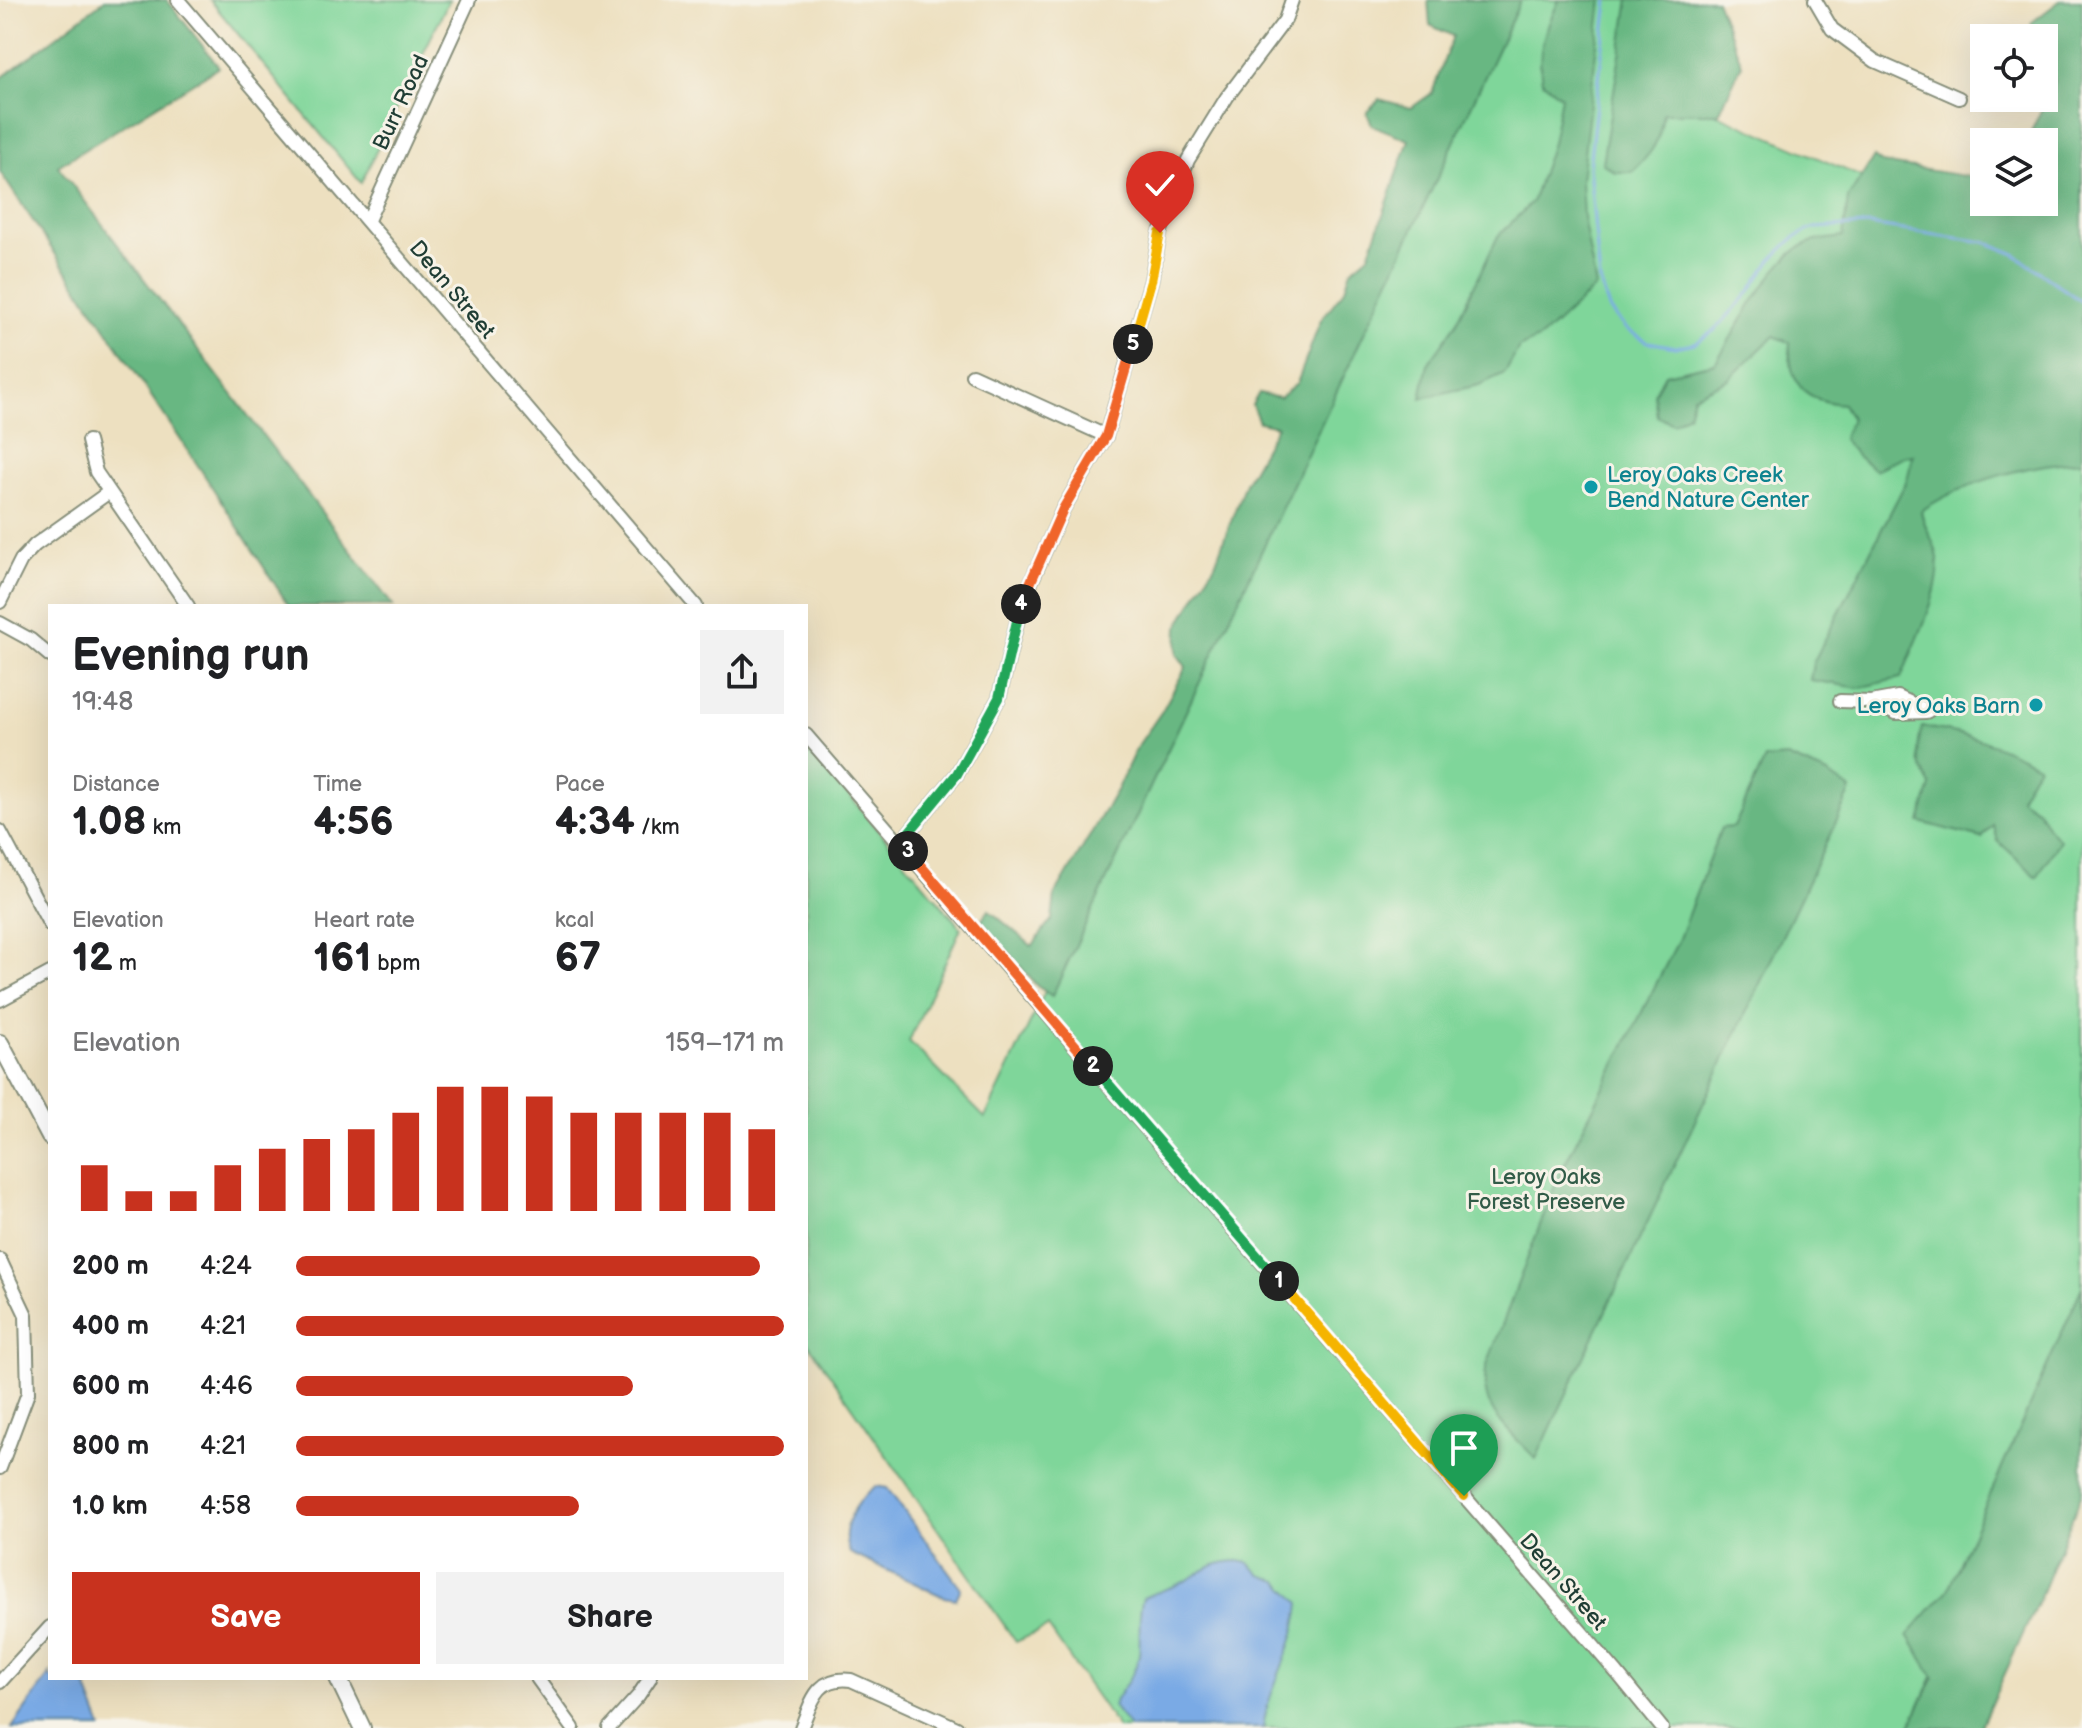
<!DOCTYPE html>
<meta charset="utf-8">
<style>
body{margin:0;font-family:"Balsamiq Sans",sans-serif;background:#f2f2f2;color:#202124;height:100vh;display:flex;flex-direction:column;font-size:30px;white-space:nowrap}
*{box-sizing:border-box;margin:0}
p{font-size:26px;color:#757577}
.icon{flex:none;width:44px;height:44px;fill:none;stroke:currentColor;stroke-width:2;stroke-linecap:round;stroke-linejoin:round}
.map{position:relative;flex:1;overflow:hidden}
.drawer{position:absolute;left:48px;top:604px;width:760px;height:1076px;display:flex;flex-direction:column;background:#fff;border-radius:0px;box-shadow:0 8px 32px #0002}
.drawer>*{flex:none}
.fabs{position:absolute;left:1970px;top:24px;display:grid;gap:16px}
.fabs a{display:grid;place-items:center;width:88px;height:88px;border-radius:0px;background:#fff;box-shadow:0 8px 32px #0002;font-size:40px}
.pin{position:absolute;display:grid;place-items:center;width:68px;height:68px;color:#fff;margin:-82px -34px;border-radius:50% 50% 50% 0;rotate:-45deg;box-shadow:0 0 8px #0007}
.pin .icon{rotate:45deg}
.km{position:absolute;width:40px;height:40px;margin:-20px;border-radius:50%;background:#222;color:#fff;font-size:22px;line-height:40px;text-align:center}
.round{display:grid;place-items:center;flex:none;width:84px;height:84px;border-radius:0px;background:#f2f2f2}
.overview{display:flex;align-items:center;justify-content:space-between;height:136px;padding:0 24px}
h1{font-size:44px;font-weight:600;line-height:60px}
.figures{display:grid;grid-template-columns:repeat(3,1fr);gap:12px;height:136px;padding:8px 24px}
.figures div{display:grid;align-content:center}
.figures b{font-size:40px;font-weight:600}
.figures small{font-size:22px;font-weight:400}
.figures p{font-size:22px}
.chart{height:224px;padding:16px 24px}
.chart p{display:flex;justify-content:space-between}
.chart svg{width:100%;height:144px;margin-top:8px;stroke:#c8321e;stroke-width:6}
.button{display:flex;gap:16px;margin-top:auto;padding:16px 24px}
.button a{flex:1;height:92px;border-radius:0px;background:#c8321e;color:#fff;font-size:32px;font-weight:600;line-height:92px;text-align:center}
.button a+a{background:#f2f2f2;color:#202124}
ul{padding:0 24px;list-style:none;font-size:26px}
li{display:grid;grid-template-columns:128px 96px 1fr;align-items:center;height:60px}
li i{height:20px;border-radius:10px;background:#c8321e}
.map>svg:first-child{display:block}
.green{fill:#7fd69a;stroke:#4f8a67;stroke-width:2}
.forest{fill:#67b782;stroke:#437a5b;stroke-width:2}
.water{fill:#7aaae5;stroke:#4c748c;stroke-width:2}
.lines{fill:none;stroke-linecap:round;stroke-linejoin:round}
.stream{stroke:#7aaae5;stroke-width:3}
.minor-casing{stroke:#868e7a;stroke-width:16}
.major-casing{stroke:#868e7a;stroke-width:20}
.minor{stroke:#fff;stroke-width:12}
.major{stroke:#fff;stroke-width:16}
.split-1-casing{stroke:#fff;stroke-width:16}
.split-2-casing{stroke:#fff;stroke-width:16}
.split-3-casing{stroke:#fff;stroke-width:16}
.split-4-casing{stroke:#fff;stroke-width:16}
.split-5-casing{stroke:#fff;stroke-width:16}
.split-6-casing{stroke:#fff;stroke-width:16}
.split-1{stroke:#f5b400;stroke-width:10}
.split-2{stroke:#22a559;stroke-width:10}
.split-3{stroke:#f0652b;stroke-width:10}
.split-4{stroke:#22a559;stroke-width:10}
.split-5{stroke:#f0652b;stroke-width:10}
.split-6{stroke:#f5b400;stroke-width:10}
.culture-dot{fill:#0f9aa8;stroke:#f7f3e8;stroke-width:3}
.labels{text-anchor:middle;stroke-width:6;stroke-linejoin:round;paint-order:stroke}
.street-label{font-size:22px;fill:#1f3d34;stroke:#f7f3e8}
.culture-label{font-size:22px;fill:#0d838f;stroke:#f7f3e8;text-anchor:start}
.park-label{font-size:22px;fill:#325c48;stroke:#f7f3e8}
</style>
<div class="map">
<svg width="2082" height="1728" viewBox="0 0 2082 1728">
<rect width="100%" height="100%" fill="#f7f3e8"/>
<filter id="ink" filterUnits="userSpaceOnUse"><feTurbulence type="fractalNoise" baseFrequency=".0125" numOctaves="2"/><feDisplacementMap in="SourceGraphic" scale="16" xChannelSelector="R" yChannelSelector="G"/><feConvolveMatrix kernelMatrix="1 2 1 2 8 2 1 2 1" color-interpolation-filters="sRGB"/></filter>
<filter id="wash" filterUnits="userSpaceOnUse"><feTurbulence type="fractalNoise" baseFrequency=".006" numOctaves="4" result="noise"/><feDisplacementMap in="SourceGraphic" scale="32" xChannelSelector="R" yChannelSelector="G"/><feGaussianBlur stdDeviation="1.8" result="paint"/><feColorMatrix in="noise" values="0 0 0 0 0 0 0 0 0 0 0 0 0 0 0 0 0 1.4 0 .05"/><feComposite in="paint" operator="in"/></filter>
<g filter="url(#wash)">
<rect width="100%" height="100%" fill="#ede0c0"/>
<g class="green">
<path d="M 210,0 L 449,0 L 361,183 Z"/>
<path d="M 1515,0 L 1633,0 L 1625,74 L 2071,268 L 2082,244 L 2082,1358 L 1909,1728 L 1118,1728 L 1048,1627 L 1016,1642 L 806,1340 L 806,752 L 816,756 L 961,928 L 909,1041 L 985,1118 Z"/>
</g>
<g class="forest">
<path d="M 105,0 L 167,0 L 219,67 L 58,166 L 393,606 L 289,606 L 201,470 L 0,172 L 0,79 Z"/>
<path d="M 1428,0 L 1521,0 L 1052,996 L 1037,986 L 981,921 L 989,910 L 1032,946 L 1052,919 L 1055,895 L 1117,789 L 1137,747 L 1162,711 L 1186,667 L 1177,654 L 1178,627 L 1215,564 L 1245,483 L 1277,426 L 1259,422 L 1252,405 L 1259,393 L 1279,398 L 1297,383 L 1321,320 L 1345,289 L 1351,270 L 1369,255 L 1409,140 L 1372,125 L 1367,113 L 1379,99 L 1411,108 L 1432,93 L 1453,36 L 1430,25 Z"/>
<path d="M 1559,0 L 1602,0 L 1581,180 L 1583,217 L 1596,287 L 1542,337 L 1519,348 L 1505,373 L 1479,385 L 1421,398 L 1428,364 L 1456,324 L 1498,236 L 1532,202 L 1552,143 L 1561,97 L 1542,81 C 1536,48 1546,30 1559,0 Z"/>
<path d="M 1629,0 L 1716,0 L 1742,64 L 1719,113 L 1663,113 C 1660,142 1653,152 1632,172 L 1615,172 L 1602,163 Z"/>
<path d="M 2061,0 L 2082,0 L 2082,461 C 2029,464 1965,481 1921,511 C 1924,527 1935,542 1938,558 C 1943,590 1913,647 1901,678 L 1859,688 L 1810,680 L 1813,663 L 1907,480 L 1913,455 L 1904,456 L 1875,470 L 1857,456 L 1843,439 L 1851,418 L 1843,404 C 1803,401 1788,382 1790,343 L 1774,336 L 1729,379 L 1693,396 L 1688,414 L 1673,423 L 1657,416 L 1654,394 L 1665,374 L 1715,363 C 1736,332 1772,260 1806,244 C 1817,239 1831,239 1843,237 L 1848,198 L 1874,157 L 1882,163 L 1984,179 L 1984,202 L 2044,202 L 2044,142 L 2026,142 L 2055,81 L 2044,55 L 2044,38 L 2037,38 L 2031,23 Z"/>
<path d="M 1922,727 C 1968,733 1997,744 2038,765 L 2020,798 L 2038,810 L 2048,828 L 2060,840 L 2037,877 L 1998,841 L 1993,825 L 1982,838 L 1920,822 L 1931,786 C 1917,762 1915,754 1922,727 Z"/>
<path d="M 1787,757 L 1828,774 L 1851,790 L 1536,1459 C 1508,1429 1474,1406 1488,1362 L 1559,1175 L 1678,941 L 1721,828 L 1734,827 L 1765,759 Z"/>
<path d="M 2082,1287 L 2082,1491 L 2079,1501 L 2040,1597 L 1980,1728 L 1909,1728 L 1934,1677 L 1908,1635 L 1948,1590 Z"/>
</g>
<g class="water">
<path d="M 876,1486 L 887,1488 L 961,1588 L 956,1599 L 944,1597 L 850,1553 C 837,1531 857,1499 876,1486 Z"/>
<path d="M 1238,1561 L 1249,1563 L 1261,1575 L 1279,1581 L 1300,1603 C 1296,1648 1269,1684 1263,1728 L 1130,1728 L 1113,1706 C 1121,1688 1136,1675 1139,1655 C 1141,1636 1137,1616 1143,1598 C 1155,1592 1167,1590 1179,1584 C 1205,1572 1206,1563 1238,1561 Z"/>
<path d="M 50,1674 L 50,1678 L 83,1678 L 102,1728 L 12,1728 Z"/>
</g>
<g class="lines">
<path class="stream" d="M 1608,0 L 1589,167 L 1600,281 L 1609,309 L 1626,329 L 1648,342 L 1675,347 L 1695,343 L 1715,330 L 1748,294 L 1771,260 L 1795,237 L 1814,228 L 1869,225 L 1985,242 L 2013,253 L 2082,302"/>
</g>
</g>
<g filter="url(#ink)">
<g class="lines">
<g class="minor-casing">
<g id="minor">
<path d="M 178,0 L 696,606"/>
<path d="M 1815,0 L 1832,29 L 1875,61 L 1959,98"/>
<path d="M 368,220 L 469,0"/>
<path d="M 972,375 L 1106,436"/>
<path d="M 88,441 L 96,472 L 188,606"/>
<path d="M 0,602 L 21,560 L 35,545 L 109,492"/>
<path d="M 0,623 L 31,640 L 50,656"/>
<path d="M 1840,701 L 1871,702 L 1898,697 L 1928,711"/>
<path d="M 1871,702 L 1896,713 L 1926,712"/>
<path d="M 806,735 L 1617,1673 L 1662,1728"/>
<path d="M 0,831 L 50,925"/>
<path d="M 901,842 L 957,774 L 999,698 L 1021,605 L 1063,509 L 1106,436 L 1151,281 L 1160,233 L 1188,160 L 1227,97 L 1285,20 L 1292,0"/>
<path d="M 0,1000 L 50,973"/>
<path d="M 0,1260 L 26,1315 L 28,1393 L 0,1468"/>
<path d="M 537,1678 L 573,1728"/>
<path d="M 0,1682 L 50,1627"/>
<path d="M 609,1728 L 638,1696 L 650,1678"/>
<path d="M 801,1728 C 812,1702 816,1676 851,1680 L 957,1728"/>
</g>
</g>
<g class="major-casing">
<g id="major">
<path d="M 0,1043 L 50,1137"/>
<path d="M 338,1678 L 362,1728"/>
</g>
</g>
<use href="#minor" class="minor"/>
<use href="#major" class="major"/>
</g>
</g>
<g class="lines" filter="url(#ink)">
<g class="split-1-casing">
<path id="split-1" d="M 1279,1281 L 1464,1496"/>
</g>
<g class="split-2-casing">
<path id="split-2" d="M 1093,1066 L 1279,1281"/>
</g>
<g class="split-3-casing">
<path id="split-3" d="M 908,851 L 1093,1066"/>
</g>
<g class="split-4-casing">
<path id="split-4" d="M 908,851 L 901,842 L 957,774 L 999,698 L 1021,604"/>
</g>
<g class="split-5-casing">
<path id="split-5" d="M 1021,604 L 1063,509 L 1106,436 L 1133,344"/>
</g>
<g class="split-6-casing">
<path id="split-6" d="M 1133,344 L 1151,281 L 1160,233"/>
</g>
<use href="#split-1" class="split-1"/>
<use href="#split-2" class="split-2"/>
<use href="#split-3" class="split-3"/>
<use href="#split-4" class="split-4"/>
<use href="#split-5" class="split-5"/>
<use href="#split-6" class="split-6"/>
</g>
<g class="culture-dot">
<circle cx="1591" cy="487" r="8"/>
<circle cx="2036" cy="705" r="8"/>
</g>
<g class="labels">
<g class="street-label">
<text transform="translate(400 102) rotate(-65)" y="8">Burr Road</text>
<text transform="translate(453 289) rotate(50)" y="8">Dean Street</text>
<text transform="translate(1564 1581) rotate(49)" y="8">Dean Street</text>
</g>
<g class="culture-label">
<text x="1607" y="482">Leroy Oaks Creek<tspan x="1607" dy="25">Bend Nature Center</tspan></text>
<text x="2020" y="713" text-anchor="end">Leroy Oaks Barn</text>
</g>
<g class="park-label">
<text x="1546" y="1184">Leroy Oaks<tspan x="1546" dy="25">Forest Preserve</tspan></text>
</g>
</g>
</svg>
<div class="fabs">
<a><svg class="icon" aria-label="locate" viewBox="0 0 24 24"><circle cx="12" cy="12" r="6"/><path d="M12 2v4M12 18v4M2 12h4M18 12h4"/></svg></a>
<a><svg class="icon" aria-label="layers" viewBox="0 0 24 24"><path d="M12 4l9 5-9 5-9-5zM3 14l9 5 9-5"/></svg></a>
</div>
<div class="pin" style="left:1464px;top:1496px;background:#1e9e55"><svg class="icon" aria-label="arrive" viewBox="0 0 24 24"><path d="M6 21V4h12l-3 4 3 4H6"/></svg></div>
<div class="pin" style="left:1160px;top:233px;background:#d93025"><svg class="icon" aria-label="check" viewBox="0 0 24 24"><path d="M5 12l5 5 9-10"/></svg></div>
<b class="km" style="left:1279px;top:1281px">1</b>
<b class="km" style="left:1093px;top:1066px">2</b>
<b class="km" style="left:908px;top:851px">3</b>
<b class="km" style="left:1021px;top:604px">4</b>
<b class="km" style="left:1133px;top:344px">5</b>
<section class="drawer">
<div class="overview"><div><h1>Evening run</h1><p>19:48</p></div><a class="round"><svg class="icon" aria-label="share" viewBox="0 0 24 24"><path d="M12 15V3M7 8l5-5 5 5M5 13v7h14v-7"/></svg></a></div>
<div class="figures">
<div><p>Distance</p><b>1.08<small> km</small></b></div>
<div><p>Time</p><b>4:56</b></div>
<div><p>Pace</p><b>4:34<small> /km</small></b></div>
</div>
<div class="figures">
<div><p>Elevation</p><b>12<small> m</small></b></div>
<div><p>Heart rate</p><b>161<small> bpm</small></b></div>
<div><p>kcal</p><b>67</b></div>
</div>
<div class="chart"><p><span>Elevation</span>159–171 m</p>
<svg viewBox="0 0 160 44" preserveAspectRatio="none"><path d="M5 44V30M15 44V38M25 44V38M35 44V30M45 44V25M55 44V22M65 44V19M75 44V14M85 44V6M95 44V6M105 44V9M115 44V14M125 44V14M135 44V14M145 44V14M155 44V19"/></svg>
</div>
<ul>
<li><b>200 m</b>4:24<i style="width:95%"></i></li>
<li><b>400 m</b>4:21<i style="width:100%"></i></li>
<li><b>600 m</b>4:46<i style="width:69%"></i></li>
<li><b>800 m</b>4:21<i style="width:100%"></i></li>
<li><b>1.0 km</b>4:58<i style="width:58%"></i></li>
</ul>
<div class="button"><a>Save</a><a>Share</a></div>
</section>
</div>
